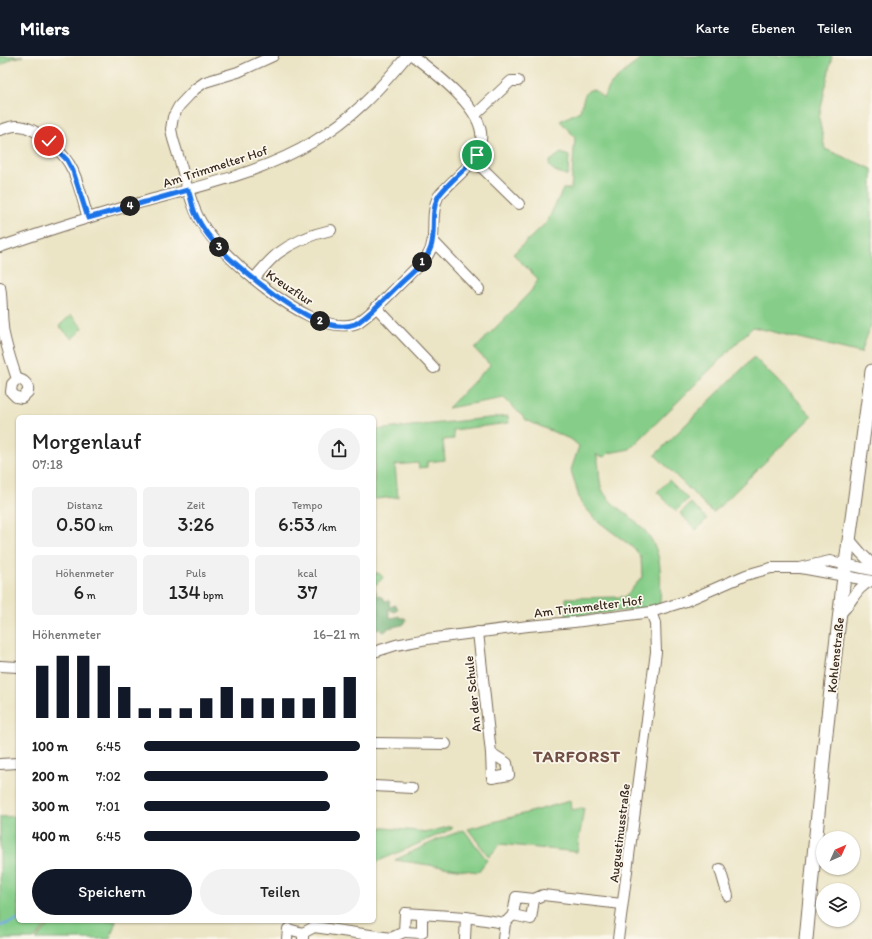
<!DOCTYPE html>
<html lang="de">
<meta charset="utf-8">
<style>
body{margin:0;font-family:Itim,sans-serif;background:#f2f2f2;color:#222;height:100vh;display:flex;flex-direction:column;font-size:15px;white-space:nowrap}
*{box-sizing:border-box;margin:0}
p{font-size:13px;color:#767676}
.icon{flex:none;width:22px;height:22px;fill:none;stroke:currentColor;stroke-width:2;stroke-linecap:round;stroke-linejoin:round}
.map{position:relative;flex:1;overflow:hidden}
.sheet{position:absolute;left:16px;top:359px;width:360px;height:508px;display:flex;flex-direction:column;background:#fff;border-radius:6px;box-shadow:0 1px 3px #0004}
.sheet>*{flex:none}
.needle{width:26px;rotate:45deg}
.buttons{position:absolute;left:816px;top:775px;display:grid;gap:8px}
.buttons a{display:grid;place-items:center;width:44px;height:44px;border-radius:50%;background:#fff;box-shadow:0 1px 3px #0004;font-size:20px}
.pin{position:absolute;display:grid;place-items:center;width:34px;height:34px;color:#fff;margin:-17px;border:2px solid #fff;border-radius:50%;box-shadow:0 1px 4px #0007}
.km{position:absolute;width:20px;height:20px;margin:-10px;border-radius:50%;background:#222;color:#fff;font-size:11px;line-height:20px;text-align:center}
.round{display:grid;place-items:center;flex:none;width:42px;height:42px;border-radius:21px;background:#f2f2f2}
.summary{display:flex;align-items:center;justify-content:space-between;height:68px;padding:0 16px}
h1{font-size:22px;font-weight:600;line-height:30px}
.metrics{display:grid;grid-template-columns:repeat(3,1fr);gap:6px;height:68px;padding:4px 16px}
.metrics div{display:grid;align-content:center;border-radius:6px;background:#f2f2f2;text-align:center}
.metrics b{font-size:20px;font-weight:600}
.metrics small{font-size:11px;font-weight:400}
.metrics p{font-size:11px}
.chart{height:112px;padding:8px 16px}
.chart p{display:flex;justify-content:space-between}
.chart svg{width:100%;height:72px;margin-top:4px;stroke:#111827;stroke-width:6}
.cta{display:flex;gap:8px;margin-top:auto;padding:8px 16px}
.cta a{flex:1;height:46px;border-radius:24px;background:#111827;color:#fff;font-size:16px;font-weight:600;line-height:46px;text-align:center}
.cta a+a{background:#f2f2f2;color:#222}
ul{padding:0 16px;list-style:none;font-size:13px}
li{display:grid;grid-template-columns:64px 48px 1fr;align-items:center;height:30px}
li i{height:10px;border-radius:5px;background:#111827}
header{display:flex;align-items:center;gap:24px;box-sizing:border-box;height:56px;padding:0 20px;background:#111827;color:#fff}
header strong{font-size:19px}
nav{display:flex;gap:22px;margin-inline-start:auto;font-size:14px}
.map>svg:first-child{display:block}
.green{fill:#85cd88;stroke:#607c53}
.forest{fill:#6cb074;stroke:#546d49}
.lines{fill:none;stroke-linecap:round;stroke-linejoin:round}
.stream{stroke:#77ade5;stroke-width:2.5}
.minor-casing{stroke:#796b58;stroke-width:12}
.secondary-casing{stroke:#796b58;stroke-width:15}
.minor{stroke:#fff;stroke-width:10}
.secondary{stroke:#fff;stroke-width:13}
.route-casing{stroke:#fff;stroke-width:8}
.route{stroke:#1a73e8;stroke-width:5}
.labels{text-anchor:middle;stroke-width:3.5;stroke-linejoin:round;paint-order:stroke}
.street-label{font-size:13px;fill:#3b2a1e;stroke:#fbf7ec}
.district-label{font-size:17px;font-weight:bold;letter-spacing:1px;fill:#714f44;stroke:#fbf7ec}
</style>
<header>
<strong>Milers</strong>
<nav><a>Karte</a><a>Ebenen</a><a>Teilen</a></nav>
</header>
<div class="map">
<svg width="872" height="883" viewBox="0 0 872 883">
<rect width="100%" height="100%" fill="#fbf7ec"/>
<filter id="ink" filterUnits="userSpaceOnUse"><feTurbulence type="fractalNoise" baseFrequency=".025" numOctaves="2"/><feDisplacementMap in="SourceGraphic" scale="8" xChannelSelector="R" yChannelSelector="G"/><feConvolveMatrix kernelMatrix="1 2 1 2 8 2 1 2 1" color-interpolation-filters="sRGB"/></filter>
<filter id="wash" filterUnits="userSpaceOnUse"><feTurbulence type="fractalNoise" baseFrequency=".012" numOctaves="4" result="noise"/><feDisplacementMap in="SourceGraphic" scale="16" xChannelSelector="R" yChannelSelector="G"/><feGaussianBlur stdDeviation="0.9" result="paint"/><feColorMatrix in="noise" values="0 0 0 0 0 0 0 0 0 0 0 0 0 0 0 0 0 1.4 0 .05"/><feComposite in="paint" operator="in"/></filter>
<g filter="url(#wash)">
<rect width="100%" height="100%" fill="#ebe4c5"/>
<g class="green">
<path d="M 0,0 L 23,0 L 13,2 L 0,10 Z"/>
<path d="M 646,0 L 832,0 L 819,62 L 825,93 L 872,113 L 872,266 L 861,297 L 753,271 L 630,393 L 609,397 L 605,401 L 598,400 L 596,398 C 601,410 597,426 604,437 C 611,448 624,456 634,464 C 664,489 661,513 660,549 L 639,553 L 567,561 L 566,542 L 625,541 L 642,521 L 641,502 L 635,493 L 595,463 L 580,445 L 571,414 L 579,390 L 572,384 L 526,364 L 504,342 L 448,352 L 490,309 L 475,293 L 531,235 L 538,223 L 513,198 L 547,166 L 563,133 L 571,133 L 575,81 L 560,65 L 580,55 C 584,41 587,23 603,42 L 611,28 L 629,12 Z"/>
<path d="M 561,97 L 569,100 L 568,120 L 555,115 L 549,110 L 550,105 Z"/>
<path d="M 71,259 L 83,272 L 72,283 L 59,270 Z"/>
<path d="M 754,301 L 812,360 L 713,457 L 655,399 Z"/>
<path d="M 508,360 L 509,367 L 453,374 L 454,383 L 443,384 L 445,404 L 427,406 L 427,411 L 419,412 L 418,407 L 395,409 L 398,441 L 374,443 L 374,374 Z"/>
<path d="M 669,424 L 688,443 L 676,455 L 657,436 Z"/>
<path d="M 691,447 L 707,463 L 696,474 L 680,457 Z"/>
<path d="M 374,516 L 380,518 L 383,521 L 382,523 L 374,530 Z"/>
<path d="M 570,745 L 571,754 L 584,752 L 577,796 L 500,788 L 489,801 L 468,773 Z"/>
<path d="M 18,760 L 18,865 L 51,865 L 34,883 L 0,883 L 0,761 Z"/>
<path d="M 452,770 L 452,773 L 374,807 L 374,771 L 428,776 Z"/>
<path d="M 464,774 L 487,804 L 478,816 L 395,804 L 439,783 Z"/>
<path d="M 53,865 L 116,865 L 110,883 L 36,883 Z"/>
</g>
<path class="forest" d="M 374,530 L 377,539 L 384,542 L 384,545 L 390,544 L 389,548 L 390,551 L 395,549 L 398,552 L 395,556 L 388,553 L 390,561 L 392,562 L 399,560 L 400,562 L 405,562 L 406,564 L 405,567 L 402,569 L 388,572 L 386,575 L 382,576 L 380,573 L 378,573 L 374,576 Z"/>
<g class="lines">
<path class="stream" d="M 0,870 L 18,864"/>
</g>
</g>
<g filter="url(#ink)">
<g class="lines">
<g class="minor-casing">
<g id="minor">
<path d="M 273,0 L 238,16 L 205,26 L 195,33 L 179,50 L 173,61 L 171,73 L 173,83 C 178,99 183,115 187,131 C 191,143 194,155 201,166 C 221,201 306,275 348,269 C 351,269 354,268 357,267 C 376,255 392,235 408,220 C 414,213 423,207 428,199 C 438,182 429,160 438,141 C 440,137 445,133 448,130 C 464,114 484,100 481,76 C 477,48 434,16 413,0"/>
<path d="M 475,59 L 511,25 L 518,25"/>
<path d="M 0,74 C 5,73 10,70 15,70 C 35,68 65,97 73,115 C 80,130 83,146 88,162"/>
<path d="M 474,104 L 519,148"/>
<path d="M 433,185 L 479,233"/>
<path d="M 0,191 C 46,175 92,160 139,147 C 195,132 264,116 313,86 C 354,61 377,36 407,0"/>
<path d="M 254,223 C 261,214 269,205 277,198 C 293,186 313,178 331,174"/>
<path d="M 0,231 C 3,247 1,262 4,278 C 7,293 12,308 17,323 C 25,324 29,329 28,336 L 22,342 L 16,341 L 11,336 L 12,328 L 17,323"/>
<path d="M 376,251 L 434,312"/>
<path d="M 849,483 L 861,497 L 872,508"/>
<path d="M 801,512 L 872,525"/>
<path d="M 840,558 C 853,546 855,532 871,525"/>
<path d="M 478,576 L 491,697 L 492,722 L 509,719 L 507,707 L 491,697"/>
<path d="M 374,596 L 396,589 L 427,583 L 528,570 L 574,566 L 651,556 L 686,545 L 746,519 L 771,512 L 799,512 L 830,505 L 872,514"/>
<path d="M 0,610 L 18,611"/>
<path d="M 374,687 L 446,688"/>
<path d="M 0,708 L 18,707"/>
<path d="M 374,730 L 412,732"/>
<path d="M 720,813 L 728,840"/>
<path d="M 513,859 L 531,863 L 534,843"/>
<path d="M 404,876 L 422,877 L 422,858"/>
<path d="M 287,883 L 288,873 L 303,877"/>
<path d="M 303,883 L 303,877 L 314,871 L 391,882 L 404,876 L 405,857 L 466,861 L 505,867 L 513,859 L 516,841 L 534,843 L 543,839 L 622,848"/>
<path d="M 465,883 L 466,861"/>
<path d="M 503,883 L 505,867"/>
<path d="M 618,883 L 656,596 L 655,567 L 651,556"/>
</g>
</g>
<g class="secondary-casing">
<path id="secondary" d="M 806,883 L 824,695 L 843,529 L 872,315"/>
</g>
<use href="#minor" class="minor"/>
<use href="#secondary" class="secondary"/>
</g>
</g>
<g class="lines" filter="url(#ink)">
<g class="route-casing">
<path id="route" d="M 49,85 L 67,104 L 73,115 L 88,162 L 188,134 C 191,141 192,150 195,157 C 209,190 247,218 275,239 C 294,252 329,278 355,268 C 366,263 388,239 398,230 C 409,219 426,207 431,191 C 436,175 430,156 438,141 C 443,132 466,112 474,104 L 477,99"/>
</g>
<use href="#route" class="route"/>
</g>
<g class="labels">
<g class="street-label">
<text transform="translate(215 110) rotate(-18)" y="5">Am Trimmelter Hof</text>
<text transform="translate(290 231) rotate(34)" y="5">Kreuzflur</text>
<text transform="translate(588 550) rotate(-7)" y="5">Am Trimmelter Hof</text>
<text transform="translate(835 599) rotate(-84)" y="5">Kohlenstraße</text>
<text transform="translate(472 638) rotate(-96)" y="5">An der Schule</text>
<text transform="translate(619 777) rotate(-83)" y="5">Augustinusstraße</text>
</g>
<g class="district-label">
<text x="577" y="706">TARFORST</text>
</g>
</g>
</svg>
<div class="buttons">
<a><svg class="needle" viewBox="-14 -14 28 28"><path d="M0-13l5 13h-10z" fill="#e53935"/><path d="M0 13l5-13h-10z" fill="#767676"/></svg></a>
<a><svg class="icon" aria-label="layers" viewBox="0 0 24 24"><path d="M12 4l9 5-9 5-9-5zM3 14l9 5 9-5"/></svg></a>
</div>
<div class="pin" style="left:477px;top:99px;background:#1e9e55"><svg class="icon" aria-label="arrive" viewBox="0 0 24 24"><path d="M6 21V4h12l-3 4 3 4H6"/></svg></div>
<div class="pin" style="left:49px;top:85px;background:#d93025"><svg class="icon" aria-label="check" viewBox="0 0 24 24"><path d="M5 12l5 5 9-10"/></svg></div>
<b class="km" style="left:422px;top:206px">1</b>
<b class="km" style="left:320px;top:265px">2</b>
<b class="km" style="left:219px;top:191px">3</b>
<b class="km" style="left:130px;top:150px">4</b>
<section class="sheet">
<div class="summary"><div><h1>Morgenlauf</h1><p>07:18</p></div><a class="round"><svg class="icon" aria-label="share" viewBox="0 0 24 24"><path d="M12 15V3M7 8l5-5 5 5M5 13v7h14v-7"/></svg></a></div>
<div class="metrics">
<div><p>Distanz</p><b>0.50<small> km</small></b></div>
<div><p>Zeit</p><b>3:26</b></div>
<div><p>Tempo</p><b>6:53<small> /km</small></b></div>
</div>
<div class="metrics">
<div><p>Höhenmeter</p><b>6<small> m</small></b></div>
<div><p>Puls</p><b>134<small> bpm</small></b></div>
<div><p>kcal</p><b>37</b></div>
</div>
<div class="chart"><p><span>Höhenmeter</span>16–21 m</p>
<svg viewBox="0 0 160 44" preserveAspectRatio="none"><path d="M5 44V12M15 44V6M25 44V6M35 44V12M45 44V25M55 44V38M65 44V38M75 44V38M85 44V32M95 44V25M105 44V32M115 44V32M125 44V32M135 44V32M145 44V25M155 44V19"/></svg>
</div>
<ul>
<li><b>100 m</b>6:45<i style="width:100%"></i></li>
<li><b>200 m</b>7:02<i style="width:85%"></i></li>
<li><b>300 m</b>7:01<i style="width:86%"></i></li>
<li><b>400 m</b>6:45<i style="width:100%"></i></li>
</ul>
<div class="cta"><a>Speichern</a><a>Teilen</a></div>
</section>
</div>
